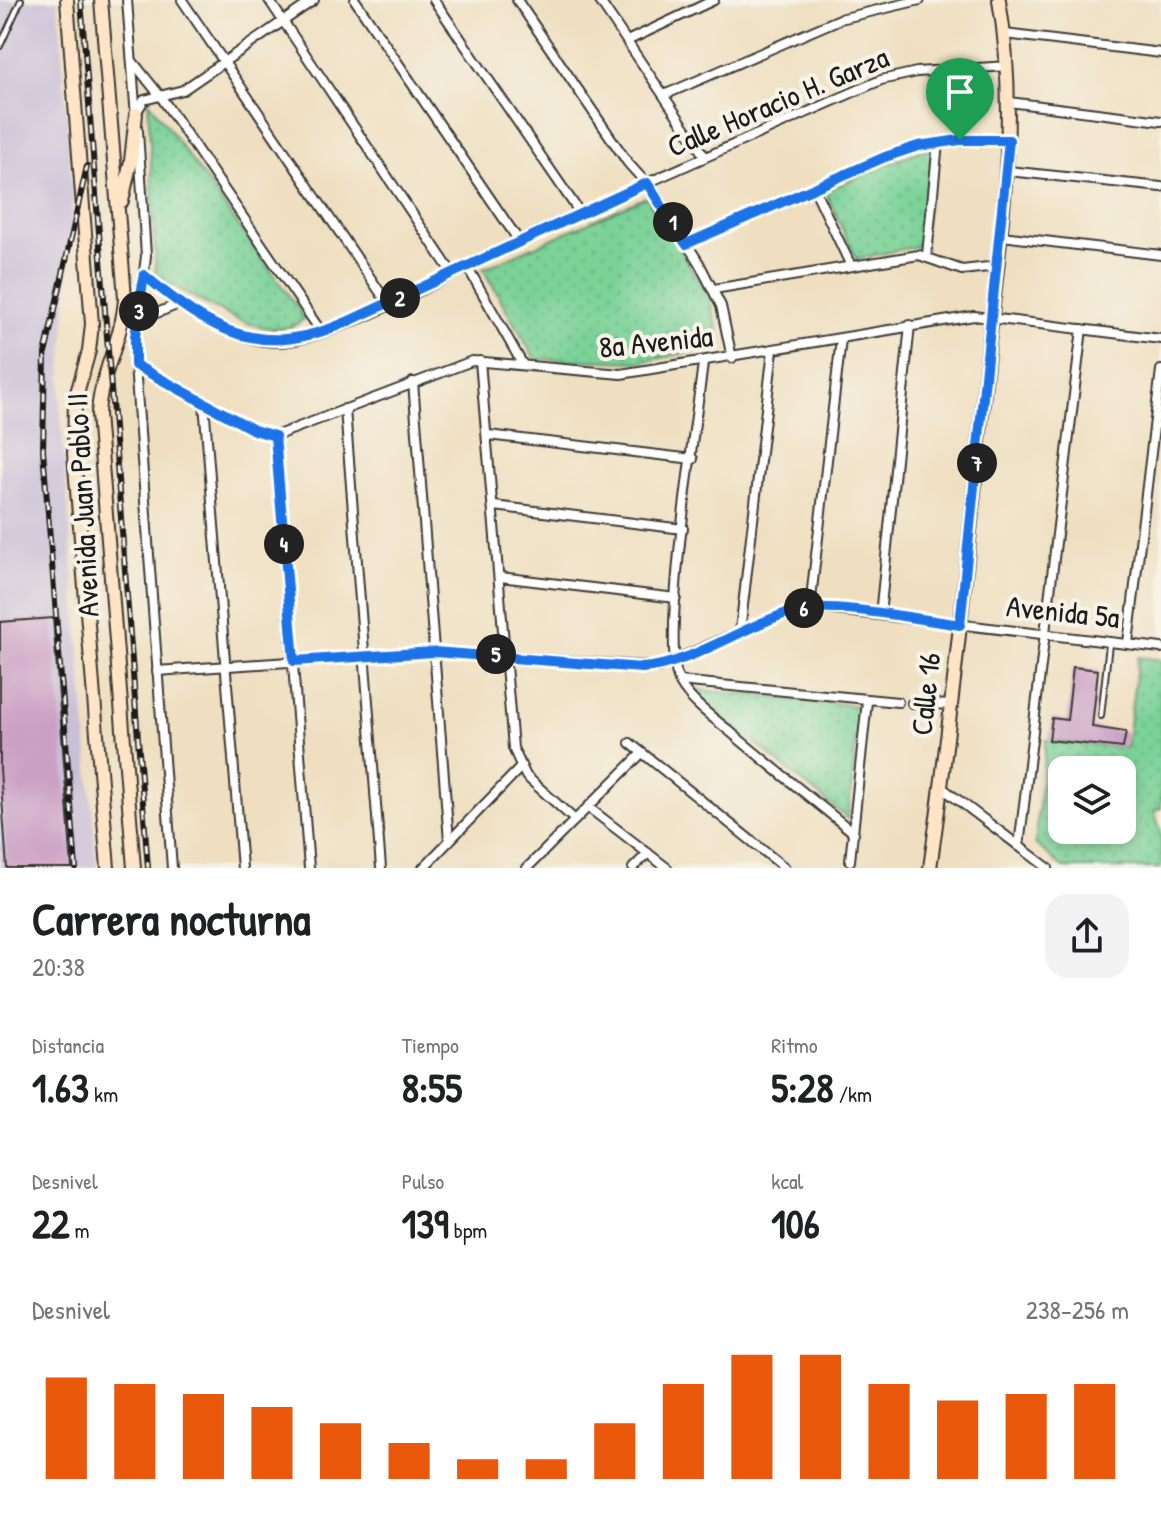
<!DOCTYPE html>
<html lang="es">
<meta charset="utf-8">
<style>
body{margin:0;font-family:"Patrick Hand",sans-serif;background:#f2f2f2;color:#202124;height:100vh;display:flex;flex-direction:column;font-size:30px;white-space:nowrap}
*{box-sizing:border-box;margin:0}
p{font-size:26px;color:#757577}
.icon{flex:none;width:44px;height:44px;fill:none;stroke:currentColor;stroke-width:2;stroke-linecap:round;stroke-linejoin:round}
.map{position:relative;height:868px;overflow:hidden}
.side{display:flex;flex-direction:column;background:#fff;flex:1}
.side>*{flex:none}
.tools{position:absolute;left:1048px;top:756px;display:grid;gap:16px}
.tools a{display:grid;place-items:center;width:88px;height:88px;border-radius:16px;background:#fff;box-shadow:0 4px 12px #0003;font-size:40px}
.pin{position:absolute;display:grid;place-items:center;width:68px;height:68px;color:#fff;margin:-82px -34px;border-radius:50% 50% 50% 0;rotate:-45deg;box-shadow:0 0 8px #0007}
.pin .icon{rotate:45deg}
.km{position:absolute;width:40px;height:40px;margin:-20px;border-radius:50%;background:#222;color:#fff;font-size:22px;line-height:40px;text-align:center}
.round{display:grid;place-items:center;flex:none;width:84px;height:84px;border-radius:24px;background:#f2f2f2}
.overview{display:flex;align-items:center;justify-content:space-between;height:136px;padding:0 32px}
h1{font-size:44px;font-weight:700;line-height:60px}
.metrics{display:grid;grid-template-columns:repeat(3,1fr);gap:12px;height:136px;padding:8px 32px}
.metrics div{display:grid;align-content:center}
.metrics b{font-size:40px;font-weight:700}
.metrics small{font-size:22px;font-weight:400}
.metrics p{font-size:22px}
.chart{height:224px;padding:16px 32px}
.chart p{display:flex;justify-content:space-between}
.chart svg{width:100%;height:144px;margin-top:8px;stroke:#ea580c;stroke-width:6}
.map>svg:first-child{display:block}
.industrial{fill:#c9bfd7}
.park{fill:url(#park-dots);stroke:#4b775a;stroke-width:2;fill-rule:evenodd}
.building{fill:#cba0c5}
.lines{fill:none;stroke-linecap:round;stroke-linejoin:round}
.lane-casing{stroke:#3c3935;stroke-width:8}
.street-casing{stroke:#3c3935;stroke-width:12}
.secondary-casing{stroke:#3c3935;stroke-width:16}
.lane{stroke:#fff;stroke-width:4}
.street{stroke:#fff;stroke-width:8}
.secondary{stroke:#ffe4c6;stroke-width:12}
.rail-casing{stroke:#1c1c1c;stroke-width:6}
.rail{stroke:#f7f3e8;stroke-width:3;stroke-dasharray:9;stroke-linecap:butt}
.route-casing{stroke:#fff;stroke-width:16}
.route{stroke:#1a73e8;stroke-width:10}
.labels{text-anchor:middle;stroke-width:8;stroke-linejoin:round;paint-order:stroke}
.street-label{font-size:30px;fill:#1c1c1c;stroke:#f7f3e8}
</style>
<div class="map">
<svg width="1161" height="868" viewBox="0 0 1161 868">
<defs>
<pattern id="park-dots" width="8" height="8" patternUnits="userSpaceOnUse" patternTransform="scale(2)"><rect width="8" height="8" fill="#7ad297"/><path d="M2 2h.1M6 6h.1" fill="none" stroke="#69b482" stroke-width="1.8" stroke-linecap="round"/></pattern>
</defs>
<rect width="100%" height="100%" fill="#f7f3e8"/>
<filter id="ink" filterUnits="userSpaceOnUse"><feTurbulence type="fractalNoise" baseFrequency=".0125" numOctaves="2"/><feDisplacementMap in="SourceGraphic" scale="16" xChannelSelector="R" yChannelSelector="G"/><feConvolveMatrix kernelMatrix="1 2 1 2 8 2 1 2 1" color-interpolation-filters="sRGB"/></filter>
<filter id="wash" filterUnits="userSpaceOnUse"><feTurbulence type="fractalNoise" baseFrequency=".006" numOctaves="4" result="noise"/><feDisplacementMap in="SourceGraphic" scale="32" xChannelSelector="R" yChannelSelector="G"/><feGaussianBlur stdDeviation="1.8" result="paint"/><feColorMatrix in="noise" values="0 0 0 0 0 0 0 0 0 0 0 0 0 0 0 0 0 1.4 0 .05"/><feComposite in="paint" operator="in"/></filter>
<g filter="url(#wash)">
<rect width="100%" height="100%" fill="#efdfc0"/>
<path class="industrial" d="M 0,0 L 58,0 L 73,198 L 60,406 L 97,868 L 0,868 Z"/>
<g class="park">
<path d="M 148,100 L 305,318 C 271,352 190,294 156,275 Z"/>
<path d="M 926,148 L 933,154 L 923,245 L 856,259 L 825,191 Z"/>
<path d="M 646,197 L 709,296 L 722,346 L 641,362 L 535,359 L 483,269 Z"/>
<path d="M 1138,657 L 1161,660 L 1161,808 L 1154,811 L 1161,832 L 1161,868 L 1064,868 L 1035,844 L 1046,740 L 1126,748 ZM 1062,770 L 1122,770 L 1122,830 L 1062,830 Z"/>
<path d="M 689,689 L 860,706 L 848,819 Z"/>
</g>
<g id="blocks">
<g class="building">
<path d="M 53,618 L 72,868 L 7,868 L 0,769 L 0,622 Z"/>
<path d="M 1073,667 L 1098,670 L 1092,727 L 1126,732 L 1123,748 L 1049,740 L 1052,718 L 1067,720 Z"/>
</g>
</g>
</g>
<g filter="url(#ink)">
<use href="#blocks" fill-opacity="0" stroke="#3c3935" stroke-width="2"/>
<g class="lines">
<g class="lane-casing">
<g id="lane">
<path d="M 0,46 L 21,0"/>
<path d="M 1101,716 L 1109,644"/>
</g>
</g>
<g class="street-casing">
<g id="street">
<path d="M 127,0 L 136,118"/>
<path d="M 182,0 L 388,304"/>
<path d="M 269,0 L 452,273"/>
<path d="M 355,0 L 519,241"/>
<path d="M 434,0 L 580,213"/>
<path d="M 517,0 L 628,163 L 654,192 L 699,263 L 721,306 L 732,358"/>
<path d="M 599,0 L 705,157"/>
<path d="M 1005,34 L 1161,53"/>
<path d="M 627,41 L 714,0"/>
<path d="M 133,62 L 161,97 L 322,333"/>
<path d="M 664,95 L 840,19 L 920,0"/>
<path d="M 1009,102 L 1161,121"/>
<path d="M 136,113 L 144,100 L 183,90 L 314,0"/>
<path d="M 138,131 L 146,256 L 134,351 L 172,868"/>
<path d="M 1008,171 L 1161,187"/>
<path d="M 814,188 L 851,266"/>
<path d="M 1002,236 L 1161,255"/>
<path d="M 686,244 L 902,151 L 938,142 L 1009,140"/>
<path d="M 927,255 L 938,142"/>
<path d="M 467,266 L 523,365"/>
<path d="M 144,275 C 180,306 226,341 277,342 C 333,343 465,266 521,240 C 640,185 760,133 881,80 L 917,72 L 1008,66"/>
<path d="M 714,289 L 919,255 L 962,270 L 997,266"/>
<path d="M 137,321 L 179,304"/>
<path d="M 480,361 L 513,748 L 526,776 L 575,820"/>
<path d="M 703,363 C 697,417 659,647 680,683 C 690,701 711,716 727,729 C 769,765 812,799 854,833"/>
<path d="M 135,365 L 254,430 L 275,436 L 472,361 L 621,374 L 974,316 L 1161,339"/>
<path d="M 413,382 L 449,841"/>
<path d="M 204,403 L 242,868"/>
<path d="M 345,409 L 381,868"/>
<path d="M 488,435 L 693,459"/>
<path d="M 275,436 L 309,868"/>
<path d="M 494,506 L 683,529"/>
<path d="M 500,577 L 676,598"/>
<path d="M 810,607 L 841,339"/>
<path d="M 880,615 L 910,325"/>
<path d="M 740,631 L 773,350"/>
<path d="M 1128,643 L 1161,370"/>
<path d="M 157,671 L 434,652 L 659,667 L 769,619 L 810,607 L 1161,648"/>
<path d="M 679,681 L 898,702"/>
<path d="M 912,703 L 951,705"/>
<path d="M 630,743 L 785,868"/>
<path d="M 941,787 L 1048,868"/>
<path d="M 588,807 L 667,868"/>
<path d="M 1019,846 L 1082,329"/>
<path d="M 850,861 L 867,701"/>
<path d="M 423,868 L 520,768"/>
<path d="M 527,868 L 642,753"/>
<path d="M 633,868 L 648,853"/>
</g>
</g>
<g class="secondary-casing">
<g id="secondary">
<path d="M 67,0 L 92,324 L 89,351 L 75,400 L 74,454 L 108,868"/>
<path d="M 101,0 L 125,298 C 123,339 100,373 98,414 L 134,868"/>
<path d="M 122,201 L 131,161 L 136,114"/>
<path d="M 930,868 C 954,700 970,531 987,362 C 999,240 1020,122 999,0"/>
</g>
</g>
<use href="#lane" class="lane"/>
<use href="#street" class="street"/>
<use href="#secondary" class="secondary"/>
<g class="rail-casing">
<g id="rail">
<path d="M 81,0 L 148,868"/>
<path d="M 76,868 L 43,450 L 45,354 L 87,166"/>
</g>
</g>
<use href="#rail" class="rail"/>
</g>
</g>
<g class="lines" filter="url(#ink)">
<g class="route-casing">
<path id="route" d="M 960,140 L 1009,140 L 960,625 C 923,620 827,601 796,610 C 746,624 691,665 642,668 L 434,652 L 294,661 L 275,436 L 254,430 L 135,365 L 135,337 L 144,275 C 213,333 262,360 349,321 L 647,183 L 686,244 L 885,157 L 918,146 Z"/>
</g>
<use href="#route" class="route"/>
</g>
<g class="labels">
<g class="street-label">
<text transform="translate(778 102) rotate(-23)" y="10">Calle Horacio H. Garza</text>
<text transform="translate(656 342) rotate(-6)" y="10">8a Avenida</text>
<text transform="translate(83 505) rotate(-93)" y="10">Avenida Juan Pablo II</text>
<text transform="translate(1063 612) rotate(6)" y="10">Avenida 5a</text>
<text transform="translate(926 694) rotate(-84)" y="10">Calle 16</text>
</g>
</g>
</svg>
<div class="tools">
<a><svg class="icon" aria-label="layers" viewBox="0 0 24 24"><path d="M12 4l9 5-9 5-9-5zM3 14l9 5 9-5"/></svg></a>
</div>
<div class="pin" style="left:960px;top:140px;background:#1e9e55"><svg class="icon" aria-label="arrive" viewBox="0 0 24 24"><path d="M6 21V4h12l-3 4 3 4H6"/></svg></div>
<b class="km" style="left:673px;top:222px">1</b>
<b class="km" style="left:400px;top:298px">2</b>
<b class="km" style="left:139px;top:311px">3</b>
<b class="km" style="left:284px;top:544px">4</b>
<b class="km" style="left:496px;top:654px">5</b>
<b class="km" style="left:804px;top:608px">6</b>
<b class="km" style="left:977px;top:463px">7</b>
</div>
<section class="side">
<div class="overview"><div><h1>Carrera nocturna</h1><p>20:38</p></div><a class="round"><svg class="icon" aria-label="share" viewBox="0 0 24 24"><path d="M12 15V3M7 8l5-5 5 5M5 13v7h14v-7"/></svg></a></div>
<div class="metrics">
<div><p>Distancia</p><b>1.63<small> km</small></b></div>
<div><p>Tiempo</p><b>8:55</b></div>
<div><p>Ritmo</p><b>5:28<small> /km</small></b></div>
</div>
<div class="metrics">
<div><p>Desnivel</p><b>22<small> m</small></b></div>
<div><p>Pulso</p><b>139<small> bpm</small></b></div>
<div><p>kcal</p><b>106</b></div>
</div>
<div class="chart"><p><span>Desnivel</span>238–256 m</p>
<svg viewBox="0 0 160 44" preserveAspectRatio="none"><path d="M5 44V13M15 44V15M25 44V18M35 44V22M45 44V27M55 44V33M65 44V38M75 44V38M85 44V27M95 44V15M105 44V6M115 44V6M125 44V15M135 44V20M145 44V18M155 44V15"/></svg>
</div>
</section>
